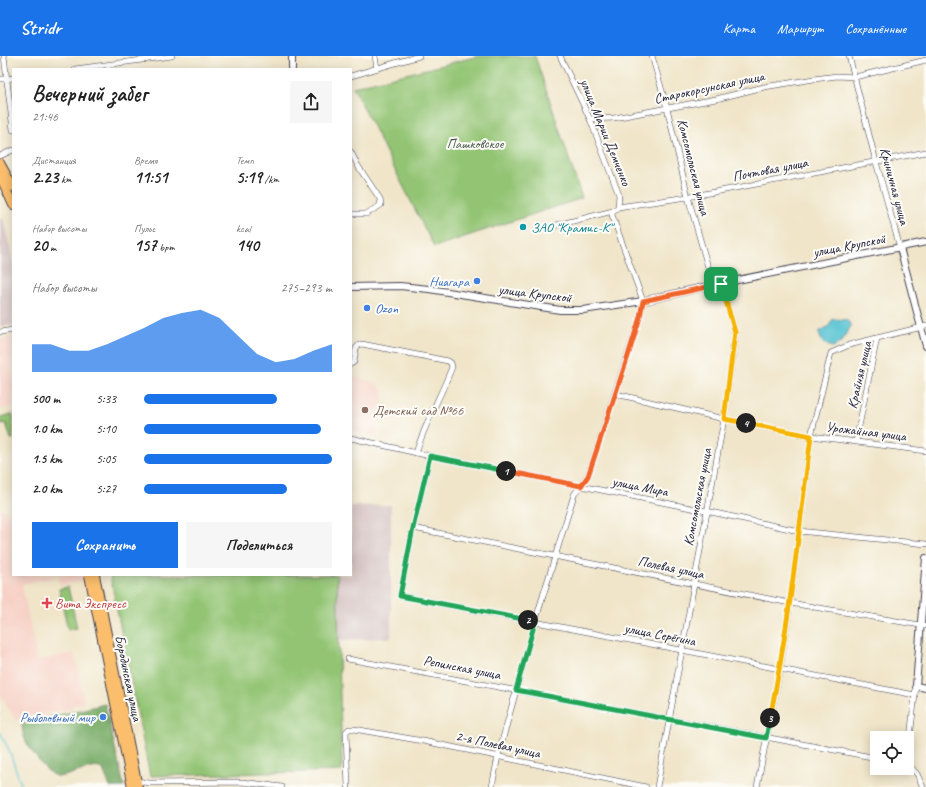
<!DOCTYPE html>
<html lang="ru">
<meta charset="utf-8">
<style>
body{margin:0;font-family:Caveat,sans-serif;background:#f6f6f6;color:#222;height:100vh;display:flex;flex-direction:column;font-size:15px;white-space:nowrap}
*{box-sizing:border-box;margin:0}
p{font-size:13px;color:#767676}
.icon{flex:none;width:22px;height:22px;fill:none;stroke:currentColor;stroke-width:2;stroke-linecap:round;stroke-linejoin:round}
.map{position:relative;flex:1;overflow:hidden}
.drawer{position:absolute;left:12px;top:12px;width:340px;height:508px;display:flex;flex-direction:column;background:#fff;border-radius:0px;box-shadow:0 2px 10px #0003}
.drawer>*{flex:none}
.tools{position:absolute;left:870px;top:675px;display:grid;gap:8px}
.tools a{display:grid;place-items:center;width:44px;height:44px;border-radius:0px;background:#fff;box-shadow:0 2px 10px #0003;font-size:20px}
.pin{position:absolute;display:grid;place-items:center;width:34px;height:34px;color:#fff;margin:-17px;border-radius:8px;box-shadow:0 2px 6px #0006}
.km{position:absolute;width:20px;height:20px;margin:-10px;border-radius:50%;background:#222;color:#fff;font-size:11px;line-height:20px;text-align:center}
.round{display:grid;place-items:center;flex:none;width:42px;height:42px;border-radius:0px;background:#f6f6f6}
.headline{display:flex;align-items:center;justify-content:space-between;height:68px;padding:0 20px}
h1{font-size:22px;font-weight:700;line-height:30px}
.figures{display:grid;grid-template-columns:repeat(3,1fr);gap:6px;height:68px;padding:4px 20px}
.figures div{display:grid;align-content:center}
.figures b{font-size:17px;font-weight:700}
.figures small{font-size:11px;font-weight:400}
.figures p{font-size:11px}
.chart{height:112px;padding:8px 20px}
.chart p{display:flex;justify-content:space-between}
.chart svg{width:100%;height:72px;margin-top:4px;fill:#1a73e8;opacity:.7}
.primary-button{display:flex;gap:8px;margin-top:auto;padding:8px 20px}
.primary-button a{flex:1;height:46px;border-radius:0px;background:#1a73e8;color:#fff;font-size:16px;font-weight:700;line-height:46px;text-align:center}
.primary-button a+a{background:#f6f6f6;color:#222}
ul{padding:0 20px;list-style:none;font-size:13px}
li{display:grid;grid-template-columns:64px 48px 1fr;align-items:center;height:30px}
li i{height:10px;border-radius:5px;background:#1a73e8}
header{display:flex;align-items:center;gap:24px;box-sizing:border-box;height:56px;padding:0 20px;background:#1a73e8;color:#fff}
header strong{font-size:19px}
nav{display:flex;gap:22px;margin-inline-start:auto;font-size:14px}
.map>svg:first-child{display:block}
.built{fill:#f7d1c6}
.industrial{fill:#d2bfbf}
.green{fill:#93c473;stroke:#5a7357}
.forest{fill:#76aa65;stroke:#4c6650}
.water{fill:#58c4d3;stroke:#3d7387}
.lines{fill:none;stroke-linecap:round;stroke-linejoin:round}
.stream{stroke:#58c4d3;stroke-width:1.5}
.minor-casing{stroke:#413f50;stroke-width:6}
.tertiary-casing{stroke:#413f50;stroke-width:8}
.primary-casing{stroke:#413f50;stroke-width:10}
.minor{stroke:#fff;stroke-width:5}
.tertiary{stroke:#fff;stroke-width:6}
.primary{stroke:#fabe6d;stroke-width:8}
.split-1-casing{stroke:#fff;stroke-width:8}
.split-2-casing{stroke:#fff;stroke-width:8}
.split-3-casing{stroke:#fff;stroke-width:8}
.split-4-casing{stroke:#fff;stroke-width:8}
.split-5-casing{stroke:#fff;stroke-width:8}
.split-1{stroke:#f0652b;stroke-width:5}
.split-2{stroke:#22a559;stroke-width:5}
.split-3{stroke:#22a559;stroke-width:5}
.split-4{stroke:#f5b400;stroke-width:5}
.split-5{stroke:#f5b400;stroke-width:5}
.culture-dot{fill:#0f9aa8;stroke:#fdfcf7;stroke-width:1.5}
.shop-dot{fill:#3f7fe0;stroke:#fdfcf7;stroke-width:1.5}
.education-dot{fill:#8d6e63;stroke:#fdfcf7;stroke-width:1.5}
.health-dot{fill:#e0444e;stroke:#fdfcf7;stroke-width:1.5}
.labels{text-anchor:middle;stroke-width:4;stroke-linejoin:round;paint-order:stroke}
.street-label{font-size:14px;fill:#22223b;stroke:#fdfcf7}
.park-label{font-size:14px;fill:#4a5b4f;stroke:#fdfcf7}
.culture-label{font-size:14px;fill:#0d838f;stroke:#fdfcf7;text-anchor:start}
.shop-label{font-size:14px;fill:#366cbe;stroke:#fdfcf7;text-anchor:end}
.education-label{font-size:14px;fill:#785e54;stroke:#fdfcf7;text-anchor:start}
.health-label{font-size:14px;fill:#be3a42;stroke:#fdfcf7;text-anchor:start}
</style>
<header>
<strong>Stridr</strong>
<nav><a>Карта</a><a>Маршрут</a><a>Сохранённые</a></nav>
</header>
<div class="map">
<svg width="926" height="731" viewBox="0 0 926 731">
<rect width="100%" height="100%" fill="#fdfcf7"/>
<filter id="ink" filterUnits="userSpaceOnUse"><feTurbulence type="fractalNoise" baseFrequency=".025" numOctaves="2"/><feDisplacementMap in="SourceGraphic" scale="8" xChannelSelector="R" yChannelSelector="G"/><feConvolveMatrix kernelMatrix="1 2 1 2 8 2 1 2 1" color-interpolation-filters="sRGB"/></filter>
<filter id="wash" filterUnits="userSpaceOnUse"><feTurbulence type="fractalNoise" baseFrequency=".012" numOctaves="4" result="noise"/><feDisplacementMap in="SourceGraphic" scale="16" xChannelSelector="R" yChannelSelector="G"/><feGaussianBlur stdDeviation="0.9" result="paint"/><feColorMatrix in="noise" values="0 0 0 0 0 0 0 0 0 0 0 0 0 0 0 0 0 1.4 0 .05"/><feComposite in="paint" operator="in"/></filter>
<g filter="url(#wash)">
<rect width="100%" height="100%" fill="#f0e5c9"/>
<g class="built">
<path d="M 13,282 L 13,350 L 0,353 L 0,283 Z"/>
<path d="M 351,319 L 379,329 L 380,333 L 384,334 L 375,380 L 351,375 Z"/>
<path d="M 0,454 L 5,454 L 13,466 L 13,519 L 85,519 L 86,524 L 60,529 L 58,520 L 22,528 L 37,604 L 74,597 L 84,646 L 73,649 L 73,652 L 15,664 L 0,637 Z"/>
</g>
<g class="industrial">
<path d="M 3,162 L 13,206 L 13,269 L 0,270 L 0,163 Z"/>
<path d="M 391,449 L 391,582 L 338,584 L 337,519 L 351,519 L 351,450 Z"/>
</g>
<g class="green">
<path d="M 479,0 L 535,0 L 582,142 L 434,191 L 353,31 Z"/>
<path d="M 13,358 L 13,383 L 11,383 L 6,367 L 2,368 L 0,361 Z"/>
<path d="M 110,519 L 337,519 L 342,715 L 150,720 Z"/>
<path d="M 68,531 L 77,572 L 68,574 L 59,533 Z"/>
</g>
<path class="forest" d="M 105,648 L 124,731 L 110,731 L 103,713 C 98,711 94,711 88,713 C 58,720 58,730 36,701 C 28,690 22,681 22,668 Z"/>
<path class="water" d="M 833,263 L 847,264 L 851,270 L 840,287 L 833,291 C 825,289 820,285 819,276 L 829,270 Z"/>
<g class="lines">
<path class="stream" d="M 0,676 L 9,694 L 22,731"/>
</g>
</g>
<g filter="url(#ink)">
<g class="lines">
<g class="minor-casing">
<g id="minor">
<path d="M 4,0 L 13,74"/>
<path d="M 375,0 L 377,12"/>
<path d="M 652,0 L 667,52 L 688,141 L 713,229"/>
<path d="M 849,0 L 876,106 L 900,192"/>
<path d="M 75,13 L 172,0"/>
<path d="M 351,20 L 419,0"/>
<path d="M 0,23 L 6,23 L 13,22"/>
<path d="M 590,63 L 614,62 L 716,43 L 764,31 L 814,23 L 837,20 L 855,21 L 926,4"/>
<path d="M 351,96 L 358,110 L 380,143 L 381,149 L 366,158 L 351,158"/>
<path d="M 0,100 L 13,94"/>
<path d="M 618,151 L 688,141 L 926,96"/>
<path d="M 553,170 L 613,155"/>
<path d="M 0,276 L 13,274"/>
<path d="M 351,308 L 354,306 L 356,292 L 359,289 L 362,288 L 448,305 L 451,307 L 452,311 C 441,340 425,367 416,397"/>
<path d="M 616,338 L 724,363 L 811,380 L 926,395"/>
<path d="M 351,382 L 430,400 L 706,455 L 799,475 L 926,488"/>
<path d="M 856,385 L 877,282 L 926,270"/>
<path d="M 430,400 L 413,472 L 400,540 L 915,639"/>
<path d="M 413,472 L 790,547 L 926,570"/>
<path d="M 348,603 L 877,702"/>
<path d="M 916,630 L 909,690 L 908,708 L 917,718 L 923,731"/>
<path d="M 137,725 L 149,727 L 242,726 L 282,731"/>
<path d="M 348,731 L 346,676 L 349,673 L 354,673 L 423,685 L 646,731"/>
<path d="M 492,731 L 498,700 L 535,566 L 574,439 L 588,419 L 640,261 L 643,245 L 612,159 L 613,155 L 618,151 L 619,139 L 590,63 L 560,0"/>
<path d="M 657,731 L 724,363 L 735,280 L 734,272 L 721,228"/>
<path d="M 757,731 L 780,613 L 790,547 L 811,380 L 831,297 L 849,289 L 877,282"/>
</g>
</g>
<g class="tertiary-casing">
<g id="tertiary">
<path d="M 292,0 L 292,13"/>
<path d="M 900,192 L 926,290"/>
<path d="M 351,231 L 400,230 L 429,233 L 560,254 L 583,254 L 643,245 L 713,229 L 926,186"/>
<path d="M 926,502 L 916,630 L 926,632"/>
</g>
</g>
<g class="primary-casing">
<g id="primary">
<path d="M 0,107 L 13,131"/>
<path d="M 0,120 L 13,149"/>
<path d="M 89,519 L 132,731"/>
<path d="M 95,519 L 138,731"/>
</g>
</g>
<use href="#minor" class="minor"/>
<use href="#tertiary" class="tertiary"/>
<use href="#primary" class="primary"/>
</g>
</g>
<g class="lines" filter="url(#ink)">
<g class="split-1-casing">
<path id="split-1" d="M 506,415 L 581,430 L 588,420 L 628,300 L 640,261 L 643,245 L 721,228"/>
</g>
<g class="split-2-casing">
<path id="split-2" d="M 506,415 L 430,400 L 413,472 L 400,540 L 528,564"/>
</g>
<g class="split-3-casing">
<path id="split-3" d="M 528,564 L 535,566 L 516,634 L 766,682 L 770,662"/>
</g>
<g class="split-4-casing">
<path id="split-4" d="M 746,367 L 811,380 C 799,474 789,569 770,662"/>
</g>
<g class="split-5-casing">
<path id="split-5" d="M 721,228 L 735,276 L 724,363 L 746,367"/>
</g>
<use href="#split-1" class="split-1"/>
<use href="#split-2" class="split-2"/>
<use href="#split-3" class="split-3"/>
<use href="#split-4" class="split-4"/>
<use href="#split-5" class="split-5"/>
</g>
<circle class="culture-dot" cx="523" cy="171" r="4"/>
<g class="shop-dot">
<circle cx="477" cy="225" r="4"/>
<circle cx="367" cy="252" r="4"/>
<circle cx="103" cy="661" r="4"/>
</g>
<circle class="education-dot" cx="365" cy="354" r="4"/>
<path class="health-dot" d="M45 541h4v4h4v4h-4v4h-4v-4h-4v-4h4z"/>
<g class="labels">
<g class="street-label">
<text transform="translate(709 31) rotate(-12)" y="5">Старокорсунская улица</text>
<text transform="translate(606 76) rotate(68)" y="5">улица Марии Демченко</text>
<text transform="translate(694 111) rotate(76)" y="5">Комсомольская улица</text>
<text transform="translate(770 113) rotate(-11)" y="5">Почтовая улица</text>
<text transform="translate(895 130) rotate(75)" y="5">Криничная улица</text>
<text transform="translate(849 189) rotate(-11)" y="5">улица Крупской</text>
<text transform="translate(535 237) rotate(7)" y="5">улица Крупской</text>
<text transform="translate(859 319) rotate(-77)" y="5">Крайняя улица</text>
<text transform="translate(866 375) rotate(7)" y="5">Урожайная улица</text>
<text transform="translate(640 430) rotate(11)" y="5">улица Мира</text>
<text transform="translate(697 441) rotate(-79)" y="5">Комсомольская улица</text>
<text transform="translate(671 511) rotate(12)" y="5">Полевая улица</text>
<text transform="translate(660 578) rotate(11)" y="5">улица Серёгина</text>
<text transform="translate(462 611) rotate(11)" y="5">Репинская улица</text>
<text transform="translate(129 622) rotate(78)" y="5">Бородинская улица</text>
<text transform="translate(498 688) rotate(12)" y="5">2-я Полевая улица</text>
</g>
<g class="park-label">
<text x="475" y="92">Пашковское</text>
</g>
<g class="culture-label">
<text x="531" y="176">ЗАО "Крамис-К"</text>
</g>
<g class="shop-label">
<text x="469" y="230">Ниагара</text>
<text x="375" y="257" text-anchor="start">Ozon</text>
<text x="95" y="666">Рыболовный мир</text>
</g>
<g class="education-label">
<text x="373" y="359">Детский сад №66</text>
</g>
<g class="health-label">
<text x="55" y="552">Вита Экспресс</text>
</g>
</g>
</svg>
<div class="tools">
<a><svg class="icon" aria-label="locate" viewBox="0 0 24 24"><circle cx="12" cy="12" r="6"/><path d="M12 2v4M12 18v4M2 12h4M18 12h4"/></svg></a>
</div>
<div class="pin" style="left:721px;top:228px;background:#1e9e55"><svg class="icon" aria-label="arrive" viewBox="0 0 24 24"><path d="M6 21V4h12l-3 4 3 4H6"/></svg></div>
<b class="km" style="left:506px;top:415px">1</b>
<b class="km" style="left:528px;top:564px">2</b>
<b class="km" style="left:770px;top:662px">3</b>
<b class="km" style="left:746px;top:367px">4</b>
<section class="drawer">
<div class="headline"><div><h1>Вечерний забег</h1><p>21:46</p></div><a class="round"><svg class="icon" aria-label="share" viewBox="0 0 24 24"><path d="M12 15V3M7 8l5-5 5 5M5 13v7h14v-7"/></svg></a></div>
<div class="figures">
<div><p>Дистанция</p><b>2.23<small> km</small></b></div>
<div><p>Время</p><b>11:51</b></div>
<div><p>Темп</p><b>5:19<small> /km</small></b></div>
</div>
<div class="figures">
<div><p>Набор высоты</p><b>20<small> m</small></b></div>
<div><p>Пульс</p><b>157<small> bpm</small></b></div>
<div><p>kcal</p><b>140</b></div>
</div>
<div class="chart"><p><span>Набор высоты</span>275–293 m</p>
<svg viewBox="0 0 160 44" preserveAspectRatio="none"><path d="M0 44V27L10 27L20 31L30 31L40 27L50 22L60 17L70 11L80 8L90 6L100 11L110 22L120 33L130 38L140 36L150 31L160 27V44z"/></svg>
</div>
<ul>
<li><b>500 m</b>5:33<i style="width:71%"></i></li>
<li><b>1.0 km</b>5:10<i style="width:94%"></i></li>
<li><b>1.5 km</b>5:05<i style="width:100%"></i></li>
<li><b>2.0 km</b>5:27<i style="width:76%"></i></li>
</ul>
<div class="primary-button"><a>Сохранить</a><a>Поделиться</a></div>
</section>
</div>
